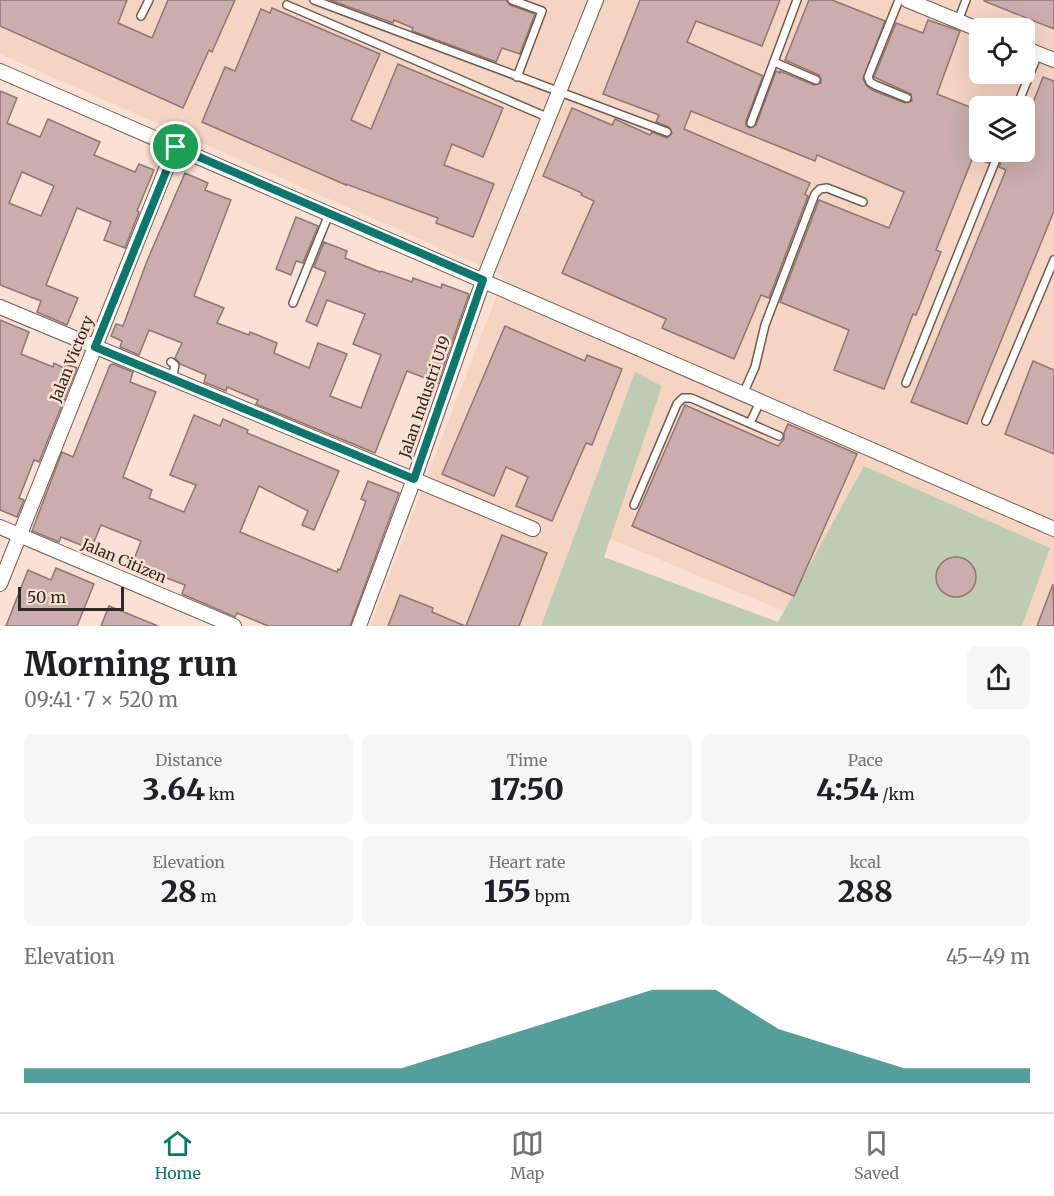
<!DOCTYPE html>
<meta charset="utf-8">
<style>
body{margin:0;font-family:Merriweather,serif;background:#f6f6f6;color:#202124;height:100vh;display:flex;flex-direction:column;font-size:22px;white-space:nowrap}
*{box-sizing:border-box;margin:0}
p{font-size:20px;color:#757577}
.icon{flex:none;width:33px;height:33px;fill:none;stroke:currentColor;stroke-width:2;stroke-linecap:round;stroke-linejoin:round}
.map{position:relative;height:626px;overflow:hidden}
.details{display:flex;flex-direction:column;background:#fff;flex:1}
.details>*{flex:none}
.tools{position:absolute;left:969px;top:18px;display:grid;gap:12px}
.tools a{display:grid;place-items:center;width:66px;height:66px;border-radius:9px;background:#fff;box-shadow:0 6px 24px #0002;font-size:30px}
.scale{position:absolute;left:18px;bottom:15px;width:106px;box-sizing:border-box;padding-left:6px;border:3px solid #322924;border-top:0;font-size:16px;line-height:21px;white-space:nowrap;color:#322924;-webkit-text-stroke:4px #fae1d3;paint-order:stroke}
.pin{position:absolute;display:grid;place-items:center;width:51px;height:51px;color:#fff;margin:-26px;border:3px solid #fff;border-radius:50%;box-shadow:0 2px 6px #0007}
.round{display:grid;place-items:center;flex:none;width:63px;height:63px;border-radius:9px;background:#f6f6f6}
.summary{display:flex;align-items:center;justify-content:space-between;height:102px;padding:0 24px}
h1{font-size:33px;font-weight:800;line-height:45px}
.stats{display:grid;grid-template-columns:repeat(3,1fr);gap:9px;height:102px;padding:6px 24px}
.stats div{display:grid;align-content:center;border-radius:9px;background:#f6f6f6;text-align:center}
.stats b{font-size:30px;font-weight:800}
.stats small{font-size:16px;font-weight:400}
.stats p{font-size:16px}
.chart{height:168px;padding:12px 24px}
.chart p{display:flex;justify-content:space-between}
.chart svg{width:100%;height:108px;margin-top:6px;fill:#0f766e;opacity:.7}
.menu{display:flex;justify-content:space-around;align-items:center;height:84px;border-top:2px solid #e0e0e0;background:#fff;font-size:16px;color:#757577}
.menu a{display:grid;justify-items:center;gap:3px}
.menu .selected{color:#0f766e}
.map>svg:first-child{display:block}
.built{fill:#f4d4c3;fill-rule:evenodd}
.green{fill:#bfccb4}
.building{fill:#cbaeac;stroke:#907573;stroke-width:1.5;fill-rule:evenodd}
.lines{fill:none;stroke-linecap:round;stroke-linejoin:round}
.lane-casing{stroke:#715c50;stroke-width:10}
.street-casing{stroke:#715c50;stroke-width:16}
.lane{stroke:#fff;stroke-width:7}
.street{stroke:#fff;stroke-width:14}
.route-casing{stroke:#fff;stroke-width:12}
.route{stroke:#0f766e;stroke-width:8}
.labels{text-anchor:middle;stroke-width:5;stroke-linejoin:round;paint-order:stroke}
.street-label{font-size:15px;fill:#322924;stroke:#fae1d3}
</style>
<div class="map">
<svg width="1054" height="626" viewBox="0 0 1054 626">
<rect width="100%" height="100%" fill="#fae1d3"/>
<path class="built" d="M 0,0 L 1054,0 L 1054,626 L 819,626 L 581,527 L 542,626 L 370,626 L 504,276 L 0,54 ZM 980,28 L 1024,28 L 1024,74 L 980,74 ZM 980,106 L 1024,106 L 1024,152 L 980,152 Z"/>
<path class="green" d="M 635,372 L 662,386 L 604,557 L 778,622 L 864,466 L 1050,548 L 1022,626 L 541,626 Z"/>
<g class="building">
<path d="M 0,0 L 127,0 L 118,23 L 152,38 L 168,0 L 235,0 L 212,52 L 209,50 L 183,108 L 0,26 Z"/>
<path d="M 330,0 L 506,0 L 510,5 L 535,14 L 520,54 L 502,48 L 496,62 L 412,31 L 413,28 L 394,20 L 393,23 Z"/>
<path d="M 640,0 L 780,0 L 762,46 L 696,21 L 687,42 L 763,76 L 746,121 L 746,126 L 750,128 L 756,125 L 776,71 L 780,73 L 780,71 L 814,85 L 821,83 L 821,79 L 819,75 L 785,60 L 809,0 L 832,0 L 885,21 L 863,79 L 867,86 L 872,90 L 905,103 L 912,101 L 911,94 L 874,77 L 896,23 L 923,33 L 928,20 L 960,31 L 937,94 L 980,111 L 980,152 L 993,152 L 988,163 L 973,157 L 936,250 L 941,252 L 916,315 L 913,314 L 884,389 L 834,370 L 849,330 L 780,302 L 819,200 L 889,228 L 904,192 L 817,155 L 815,161 L 691,111 L 684,129 L 810,183 L 805,194 L 808,196 L 769,298 L 761,295 L 734,359 L 662,328 L 666,319 L 562,273 L 594,201 L 581,195 L 582,193 L 543,176 L 572,108 L 612,125 L 615,119 L 650,135 L 652,132 L 667,138 L 672,133 L 669,127 L 656,122 L 659,115 L 603,94 Z"/>
<path d="M 1054,0 L 1054,29 L 984,1 L 984,0 Z"/>
<path d="M 272,8 L 380,54 L 351,120 L 371,129 L 398,64 L 503,108 L 483,157 L 452,144 L 444,165 L 494,184 L 473,237 L 436,223 L 438,218 L 346,184 L 346,185 L 202,122 L 225,67 L 235,71 L 261,9 L 270,13 Z"/>
<path d="M 1043,77 L 1054,81 L 1054,211 L 967,424 L 911,402 L 1006,170 L 999,167 L 1005,152 L 1024,152 L 1024,126 Z"/>
<path d="M 0,91 L 17,98 L 7,123 L 40,137 L 48,119 L 100,142 L 94,155 L 135,172 L 139,164 L 154,170 L 137,211 L 139,212 L 125,248 L 104,240 L 111,222 L 77,208 L 46,285 L 78,298 L 67,325 L 37,312 L 41,301 L 0,285 ZM 22,172 L 54,186 L 41,216 L 9,203 Z"/>
<path d="M 185,173 L 208,183 L 205,190 L 231,200 L 194,296 L 224,308 L 217,323 L 249,335 L 250,332 L 277,343 L 274,353 L 309,368 L 318,343 L 347,354 L 330,396 L 361,408 L 381,355 L 353,344 L 365,314 L 327,300 L 317,326 L 306,321 L 326,272 L 314,267 L 324,242 L 347,251 L 345,258 L 380,272 L 381,271 L 412,282 L 413,278 L 441,288 L 442,284 L 469,294 L 438,383 L 407,371 L 375,453 L 256,404 L 258,400 L 227,387 L 226,391 L 204,382 L 206,375 L 180,364 L 175,358 L 182,343 L 149,330 L 139,355 L 120,347 L 122,341 L 111,336 L 116,324 L 123,326 L 147,261 Z"/>
<path d="M 296,217 L 318,226 L 303,263 L 296,261 L 291,275 L 276,269 Z"/>
<path d="M 0,320 L 29,332 L 21,354 L 53,367 L 54,363 L 64,368 L 66,364 L 77,368 L 39,462 L 34,460 L 19,498 L 24,500 L 17,517 L 0,510 Z"/>
<path d="M 505,326 L 585,361 L 587,355 L 622,369 L 592,445 L 586,443 L 552,521 L 516,506 L 528,477 L 506,467 L 494,496 L 442,474 Z"/>
<path d="M 1033,361 L 1054,370 L 1054,454 L 1005,434 Z"/>
<path d="M 113,364 L 133,372 L 130,382 L 156,392 L 123,477 L 152,490 L 149,498 L 184,512 L 196,485 L 170,475 L 194,415 L 220,426 L 223,419 L 248,430 L 247,433 L 339,471 L 314,530 L 302,525 L 308,511 L 259,486 L 240,532 L 337,572 L 338,569 L 340,570 L 366,501 L 361,499 L 368,481 L 399,493 L 350,626 L 268,626 L 237,613 L 235,617 L 182,594 L 185,585 L 132,565 L 141,541 L 101,525 L 91,549 L 61,537 L 59,542 L 32,531 L 62,452 L 73,457 L 110,365 Z"/>
<path d="M 685,405 L 778,446 L 784,439 L 784,433 L 788,424 L 857,454 L 794,596 L 632,526 Z"/>
<path d="M 502,535 L 547,553 L 519,626 L 466,626 Z"/>
<circle cx="956" cy="577" r="20"/>
<path d="M 56,568 L 94,584 L 77,626 L 6,626 L 28,570 L 51,580 Z"/>
<path d="M 1053,584 L 1054,626 L 1037,626 Z"/>
<path d="M 400,595 L 433,608 L 432,612 L 465,626 L 388,626 Z"/>
<path d="M 109,606 L 158,626 L 101,626 Z"/>
</g>
<g class="lines">
<g class="lane-casing">
<g id="lane">
<path d="M 314,0 L 667,132"/>
<path d="M 512,0 L 542,11 L 517,77"/>
<path d="M 899,0 L 868,77 L 870,82 L 875,85 L 907,98"/>
<path d="M 287,5 L 549,118"/>
<path d="M 141,16 L 149,0"/>
<path d="M 958,21 L 966,0"/>
<path d="M 774,62 L 816,80"/>
<path d="M 1017,106 L 1038,54"/>
<path d="M 751,123 L 797,0"/>
<path d="M 293,303 L 329,214"/>
<path d="M 171,362 L 175,365 L 172,379"/>
<path d="M 906,383 L 999,152"/>
<path d="M 743,394 L 755,367 L 765,325 L 815,194 L 820,189 L 827,188 L 863,202"/>
<path d="M 986,421 L 1054,260"/>
<path d="M 750,423 L 760,402"/>
<path d="M 634,505 L 677,404 L 683,398 L 691,398 L 779,436"/>
</g>
</g>
<g class="street-casing">
<g id="street">
<path d="M 907,0 L 980,30"/>
<path d="M 1024,48 L 1054,60"/>
<path d="M 0,71 L 1054,529"/>
<path d="M 0,307 L 533,529"/>
<path d="M 0,527 L 234,626"/>
<path d="M 0,584 L 175,147"/>
<path d="M 359,626 L 414,479 L 483,281 L 596,0"/>
</g>
</g>
<use href="#lane" class="lane"/>
<use href="#street" class="street"/>
</g>
<g class="lines">
<g class="route-casing">
<path id="route" d="M 176,147 L 483,280 L 414,479 L 95,347 Z"/>
</g>
<use href="#route" class="route"/>
</g>
<g class="labels">
<g class="street-label">
<text transform="translate(72 359) rotate(-68)" y="5">Jalan Victory</text>
<text transform="translate(425 397) rotate(-71)" y="5">Jalan Industri U19</text>
<text transform="translate(124 561) rotate(23)" y="5">Jalan Citizen</text>
</g>
</g>
</svg>
<div class="tools">
<a><svg class="icon" aria-label="locate" viewBox="0 0 24 24"><circle cx="12" cy="12" r="6"/><path d="M12 2v4M12 18v4M2 12h4M18 12h4"/></svg></a>
<a><svg class="icon" aria-label="layers" viewBox="0 0 24 24"><path d="M12 4l9 5-9 5-9-5zM3 14l9 5 9-5"/></svg></a>
</div>
<div class="scale">50 m</div>
<div class="pin" style="left:176px;top:147px;background:#1e9e55"><svg class="icon" aria-label="arrive" viewBox="0 0 24 24"><path d="M6 21V4h12l-3 4 3 4H6"/></svg></div>
</div>
<section class="details">
<div class="summary"><div><h1>Morning run</h1><p>09:41 · 7 × 520 m</p></div><a class="round"><svg class="icon" aria-label="share" viewBox="0 0 24 24"><path d="M12 15V3M7 8l5-5 5 5M5 13v7h14v-7"/></svg></a></div>
<div class="stats">
<div><p>Distance</p><b>3.64<small> km</small></b></div>
<div><p>Time</p><b>17:50</b></div>
<div><p>Pace</p><b>4:54<small> /km</small></b></div>
</div>
<div class="stats">
<div><p>Elevation</p><b>28<small> m</small></b></div>
<div><p>Heart rate</p><b>155<small> bpm</small></b></div>
<div><p>kcal</p><b>288</b></div>
</div>
<div class="chart"><p><span>Elevation</span>45–49 m</p>
<svg viewBox="0 0 160 44" preserveAspectRatio="none"><path d="M0 44V38L10 38L20 38L30 38L40 38L50 38L60 38L70 30L80 22L90 14L100 6L110 6L120 22L130 30L140 38L150 38L160 38V44z"/></svg>
</div>
</section>
<nav class="menu">
<a class="selected"><svg class="icon" aria-label="home" viewBox="0 0 24 24"><path d="M3 11l9-7 9 7M6 9v11h12V9"/></svg>Home</a>
<a><svg class="icon" aria-label="map" viewBox="0 0 24 24"><path d="M3 6l6-2 6 2 6-2v14l-6 2-6-2-6 2zM9 4v14M15 6v14"/></svg>Map</a>
<a><svg class="icon" aria-label="saved" viewBox="0 0 24 24"><path d="M7 4h10v16l-5-4-5 4z"/></svg>Saved</a>
</nav>
